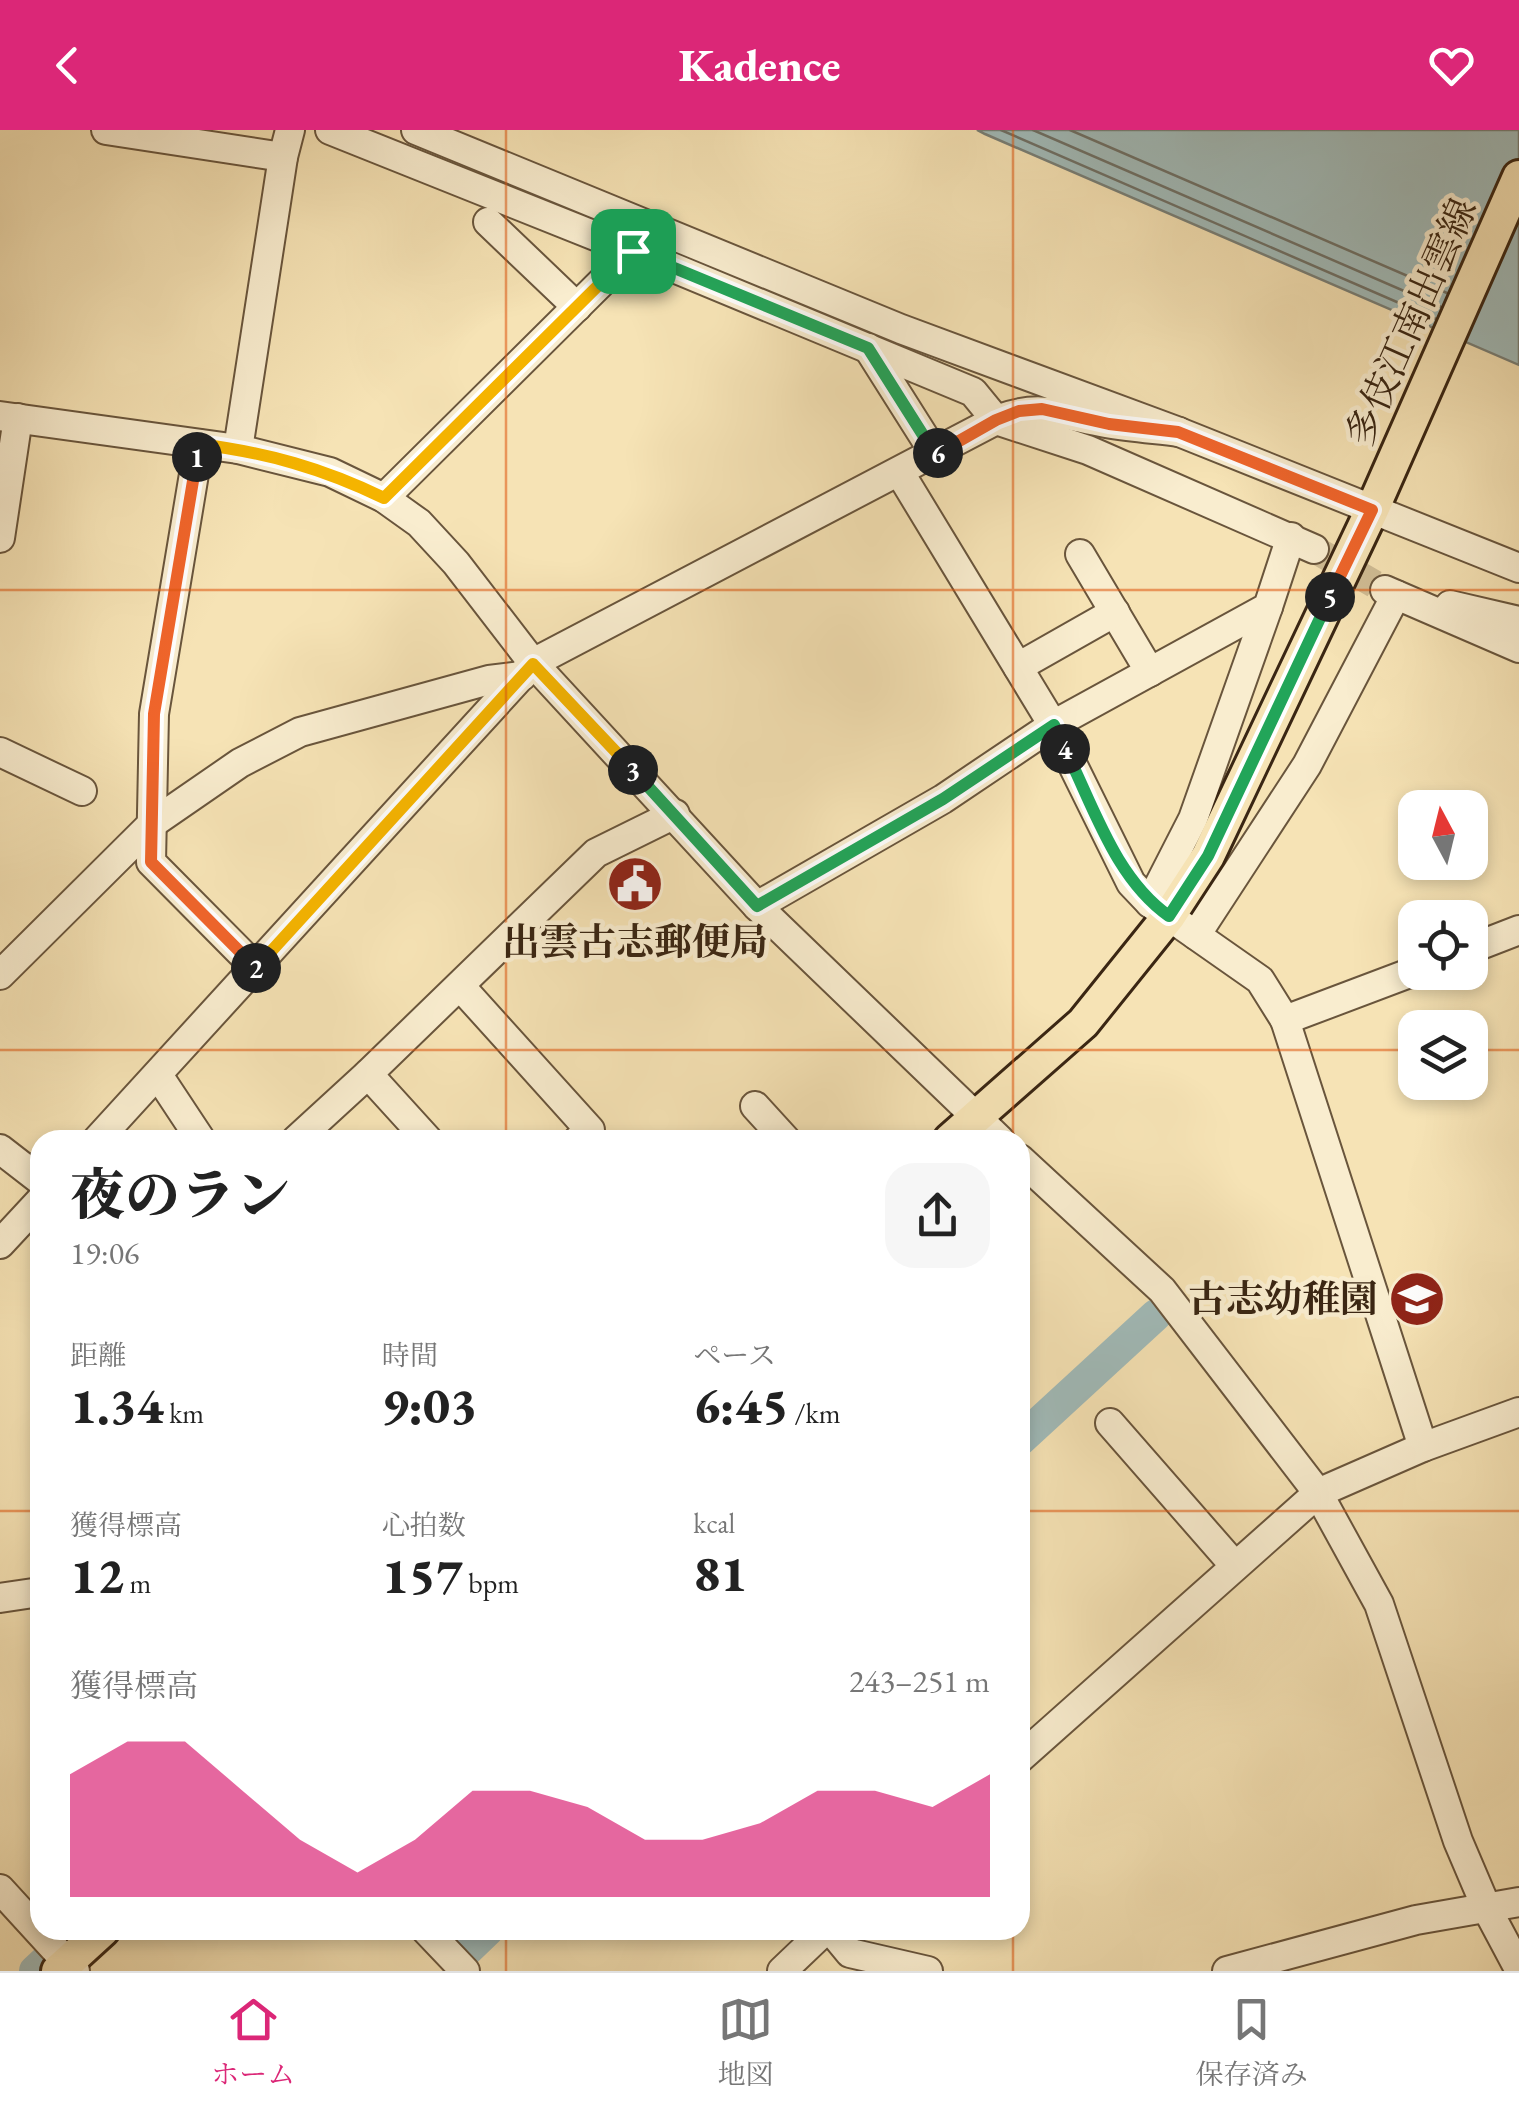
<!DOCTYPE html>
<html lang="ja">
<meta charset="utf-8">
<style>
body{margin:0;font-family:"EB Garamond","Noto Serif JP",serif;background:#f6f6f6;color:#222;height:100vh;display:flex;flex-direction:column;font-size:38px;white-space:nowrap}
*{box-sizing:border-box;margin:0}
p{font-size:32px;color:#767676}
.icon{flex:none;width:55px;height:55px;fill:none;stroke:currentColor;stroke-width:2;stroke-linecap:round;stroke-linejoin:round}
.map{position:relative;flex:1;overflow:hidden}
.drawer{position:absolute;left:30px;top:1000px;width:1000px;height:810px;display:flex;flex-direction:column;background:#fff;border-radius:30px;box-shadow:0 5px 15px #0003}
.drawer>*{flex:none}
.needle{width:65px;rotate:353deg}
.tools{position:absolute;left:1398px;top:660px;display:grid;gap:20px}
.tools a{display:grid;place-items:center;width:90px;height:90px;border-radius:20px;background:#fff;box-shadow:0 5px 15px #0003;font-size:50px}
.pin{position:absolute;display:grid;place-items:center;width:85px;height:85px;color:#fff;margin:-42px;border-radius:20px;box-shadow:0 5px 15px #0006}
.km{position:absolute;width:50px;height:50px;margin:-25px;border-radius:50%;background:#222;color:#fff;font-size:28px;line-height:50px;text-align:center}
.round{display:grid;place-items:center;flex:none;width:105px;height:105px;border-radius:30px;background:#f6f6f6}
.summary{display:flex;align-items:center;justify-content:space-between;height:170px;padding:0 40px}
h1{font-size:55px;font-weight:800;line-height:75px}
.metrics{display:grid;grid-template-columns:repeat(3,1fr);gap:15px;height:170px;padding:10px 40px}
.metrics div{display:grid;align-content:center}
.metrics b{font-size:50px;font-weight:800}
.metrics small{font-size:28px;font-weight:400}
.metrics p{font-size:28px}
.chart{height:280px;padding:20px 40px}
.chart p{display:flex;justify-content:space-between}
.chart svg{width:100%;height:180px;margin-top:10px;fill:#db2777;opacity:.7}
header{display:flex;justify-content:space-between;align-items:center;height:130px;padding:0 40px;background:#db2777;color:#fff;font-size:45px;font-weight:800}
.dock{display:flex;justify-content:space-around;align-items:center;height:140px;border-top:2px solid #e0e0e0;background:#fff;font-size:28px;color:#767676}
.dock a{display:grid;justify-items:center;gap:5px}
.dock .on{color:#db2777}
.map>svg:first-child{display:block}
.water{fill:#a1bbb9;stroke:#787f77;stroke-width:2.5}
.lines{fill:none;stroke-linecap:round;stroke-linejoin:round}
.shore{stroke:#6e7066;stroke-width:2.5}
.river{stroke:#a1bbb9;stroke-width:32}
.minor-tunnel{stroke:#d0bd95;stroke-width:28;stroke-dasharray:28 14;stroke-linecap:butt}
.minor-casing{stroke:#69553c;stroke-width:32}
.major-casing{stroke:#3a2613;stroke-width:38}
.minor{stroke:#f9edcf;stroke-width:28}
.major{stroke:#f6e3b5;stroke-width:32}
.split-1-casing{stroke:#fff;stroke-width:20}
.split-2-casing{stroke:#fff;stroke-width:20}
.split-3-casing{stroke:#fff;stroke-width:20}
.split-4-casing{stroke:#fff;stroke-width:20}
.split-5-casing{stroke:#fff;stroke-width:20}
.split-6-casing{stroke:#fff;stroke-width:20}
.split-7-casing{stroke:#fff;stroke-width:20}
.split-1{stroke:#f5b400;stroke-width:12}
.split-2{stroke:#f0652b;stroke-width:12}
.split-3{stroke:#f5b400;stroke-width:12}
.split-4{stroke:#22a559;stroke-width:12}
.split-5{stroke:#22a559;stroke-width:12}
.split-6{stroke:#f0652b;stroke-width:12}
.split-7{stroke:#22a559;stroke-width:12}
.grid{fill:none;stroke:#df560c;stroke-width:2.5;stroke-opacity:0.55}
.labels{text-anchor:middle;stroke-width:9;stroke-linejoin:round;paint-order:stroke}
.street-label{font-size:38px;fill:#3a2613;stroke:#f9edcf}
.poi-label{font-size:38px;font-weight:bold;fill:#3a2613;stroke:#f9edcf}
</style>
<header><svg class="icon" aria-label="back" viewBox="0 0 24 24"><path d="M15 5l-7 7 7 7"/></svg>Kadence<svg class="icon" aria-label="heart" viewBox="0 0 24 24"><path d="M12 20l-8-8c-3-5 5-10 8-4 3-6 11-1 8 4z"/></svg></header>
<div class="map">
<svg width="1519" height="1841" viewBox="0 0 1519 1841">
<rect width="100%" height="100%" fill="#f6e3b5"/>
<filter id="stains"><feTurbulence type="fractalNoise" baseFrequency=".002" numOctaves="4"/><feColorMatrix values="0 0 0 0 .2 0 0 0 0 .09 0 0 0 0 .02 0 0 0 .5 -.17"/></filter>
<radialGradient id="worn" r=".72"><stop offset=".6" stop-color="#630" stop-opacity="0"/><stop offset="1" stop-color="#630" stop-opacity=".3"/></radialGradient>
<path class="water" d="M 977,0 L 1519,0 L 1519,235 L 985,4 Z"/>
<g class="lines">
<g class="shore">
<path d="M 1001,0 L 1436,189"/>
<path d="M 1033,0 L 1441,177"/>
<path d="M 1070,0 L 1447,163"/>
</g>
<g class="river">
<path d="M 1020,1310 L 1156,1185"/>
<path d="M 441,1800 L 463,1824 L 488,1800"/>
<path d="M 35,1841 L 79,1800"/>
</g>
<path class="minor-tunnel" d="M 1314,419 L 1385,460"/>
<g class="minor-casing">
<g id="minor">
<path d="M 106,0 L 283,27"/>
<path d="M 330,0 L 633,121"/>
<path d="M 416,0 L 901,199 L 1179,302 L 1519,438"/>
<path d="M 488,92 L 577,177"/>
<path d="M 868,218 L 935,324"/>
<path d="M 0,286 L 238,319 L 330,342 L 384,368 L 419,393 L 456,433 L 533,533 L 757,776 L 1000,1010"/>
<path d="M 199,314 L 154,584 L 151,732 L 256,838"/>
<path d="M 238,319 L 283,27 L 290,0"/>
<path d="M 900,343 L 1053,595 L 1131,753 L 1150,773 L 1260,850 L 1285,890 L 1423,1317"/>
<path d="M 384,368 L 633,121 L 973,262 L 996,290 L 1088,320 L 1314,419"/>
<path d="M 0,408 L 18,288"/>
<path d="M 1080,424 L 1150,542"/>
<path d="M 1385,460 L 1519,518"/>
<path d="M 1450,475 L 1519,491"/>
<path d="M 1018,537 L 1115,482"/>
<path d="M 0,622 L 82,661"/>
<path d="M 1150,773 L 1193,689 L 1268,477"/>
<path d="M 757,776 L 943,669 L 1053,595 L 1268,477 L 1291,407"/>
<path d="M 1196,805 L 1307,635 L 1396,465"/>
<path d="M 1470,819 L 1519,800"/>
<path d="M 0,845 L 153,693 L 240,633 L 300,602 L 489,550 L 522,546"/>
<path d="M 460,856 L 590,1000 L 578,1010"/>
<path d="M 1285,890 L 1415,841"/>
<path d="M 368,944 L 428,1010"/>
<path d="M 158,945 L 201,1010"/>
<path d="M 755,976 L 786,1010"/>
<path d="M 97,1010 L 533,533 L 996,290 C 1039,273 1062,285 1106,293 C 1130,297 1155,299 1179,302"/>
<path d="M 296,1010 L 368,944 L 596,723 L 675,684"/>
<path d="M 0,1019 L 40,1050"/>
<path d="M 1020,1029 L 1162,1160 L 1318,1363 L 1379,1474 L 1458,1711 L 1487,1779 L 1519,1839"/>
<path d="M 0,1114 L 40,1071"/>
<path d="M 1110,1293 L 1235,1436"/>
<path d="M 0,1468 L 40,1462"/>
<path d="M 1020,1628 L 1318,1363 L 1423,1317 L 1519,1282"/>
<path d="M 0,1759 L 75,1841"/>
<path d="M 426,1800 L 465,1841"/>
<path d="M 831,1800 L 850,1823 L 928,1841"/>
<path d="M 782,1841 L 825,1800"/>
<path d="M 1227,1841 L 1416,1790 L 1519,1772"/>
</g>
</g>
<g class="major-casing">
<g id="major">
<path d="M 950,1010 L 1083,893 L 1169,786 L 1208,726 L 1372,380 L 1519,47"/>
<path d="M 58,1841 L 103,1800"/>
</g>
</g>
<use href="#minor" class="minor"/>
<use href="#major" class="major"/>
</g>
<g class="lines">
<g class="split-1-casing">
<path id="split-1" d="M 197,327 L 199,314 C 268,323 322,338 384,368 L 633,121"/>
</g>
<g class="split-2-casing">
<path id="split-2" d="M 197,327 L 154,584 L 151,732 L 256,838"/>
</g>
<g class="split-3-casing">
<path id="split-3" d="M 256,838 L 533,534 L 633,640"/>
</g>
<g class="split-4-casing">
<path id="split-4" d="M 633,640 L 757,776 L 943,669 L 1054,595 L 1065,619"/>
</g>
<g class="split-5-casing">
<path id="split-5" d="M 1065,619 C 1094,677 1115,748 1169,786 L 1208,726 L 1330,467"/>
</g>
<g class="split-6-casing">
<path id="split-6" d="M 938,323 L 996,290 L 1019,281 L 1042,279 L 1109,294 L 1178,302 L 1372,380 L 1330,467"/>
</g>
<g class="split-7-casing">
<path id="split-7" d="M 633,121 L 868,218 L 935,324 L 938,323"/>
</g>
<use href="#split-1" class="split-1"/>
<use href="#split-2" class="split-2"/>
<use href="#split-3" class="split-3"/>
<use href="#split-4" class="split-4"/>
<use href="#split-5" class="split-5"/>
<use href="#split-6" class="split-6"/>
<use href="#split-7" class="split-7"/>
</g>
<path class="grid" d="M 506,0 L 506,1010M 1013,0 L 1013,1010M 0,460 L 1519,460M 0,920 L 1415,920M 1470,920 L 1519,920M 0,1381 L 40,1381M 1020,1381 L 1519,1381M 506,1800 L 506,1841M 1013,1800 L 1013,1841"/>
<defs>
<g id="civic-disc" transform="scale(2.875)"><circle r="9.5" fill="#8f2418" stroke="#f9edcf"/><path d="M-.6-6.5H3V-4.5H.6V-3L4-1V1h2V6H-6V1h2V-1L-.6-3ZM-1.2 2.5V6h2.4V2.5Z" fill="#fff"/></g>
<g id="school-disc" transform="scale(2.875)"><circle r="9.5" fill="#8f2418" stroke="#f9edcf"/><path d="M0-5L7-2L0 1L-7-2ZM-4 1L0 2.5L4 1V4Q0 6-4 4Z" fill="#fff"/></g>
</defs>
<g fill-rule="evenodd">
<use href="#civic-disc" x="635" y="754"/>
<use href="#school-disc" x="1417" y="1169"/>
</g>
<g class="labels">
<g class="street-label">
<text transform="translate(1411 192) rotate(-66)" y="13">多伎江南出雲線</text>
</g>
<g class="poi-label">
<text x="635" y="825">出雲古志郵便局</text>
<text x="1378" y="1182" text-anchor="end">古志幼稚園</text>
</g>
</g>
<rect width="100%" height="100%" filter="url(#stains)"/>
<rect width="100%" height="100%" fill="url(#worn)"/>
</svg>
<div class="tools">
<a><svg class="needle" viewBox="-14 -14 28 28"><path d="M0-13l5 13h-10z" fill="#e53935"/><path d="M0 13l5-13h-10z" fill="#767676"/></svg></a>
<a><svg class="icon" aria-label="locate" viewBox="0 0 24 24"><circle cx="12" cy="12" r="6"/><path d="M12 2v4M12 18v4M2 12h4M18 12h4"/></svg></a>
<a><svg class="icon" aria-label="layers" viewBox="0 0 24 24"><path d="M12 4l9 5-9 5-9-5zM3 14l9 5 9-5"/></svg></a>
</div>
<div class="pin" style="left:633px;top:121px;background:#1e9e55"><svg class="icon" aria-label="arrive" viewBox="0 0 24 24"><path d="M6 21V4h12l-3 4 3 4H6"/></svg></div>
<b class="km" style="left:197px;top:327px">1</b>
<b class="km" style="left:256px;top:838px">2</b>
<b class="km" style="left:633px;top:640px">3</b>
<b class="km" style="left:1065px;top:619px">4</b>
<b class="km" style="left:1330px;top:467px">5</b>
<b class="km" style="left:938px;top:323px">6</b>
<section class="drawer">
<div class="summary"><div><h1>夜のラン</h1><p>19:06</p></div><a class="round"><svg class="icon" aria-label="share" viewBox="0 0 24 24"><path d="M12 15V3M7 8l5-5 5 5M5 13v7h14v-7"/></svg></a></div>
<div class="metrics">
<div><p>距離</p><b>1.34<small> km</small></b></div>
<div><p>時間</p><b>9:03</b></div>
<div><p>ペース</p><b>6:45<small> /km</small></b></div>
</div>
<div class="metrics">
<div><p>獲得標高</p><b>12<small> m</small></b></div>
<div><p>心拍数</p><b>157<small> bpm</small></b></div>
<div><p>kcal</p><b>81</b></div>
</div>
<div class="chart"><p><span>獲得標高</span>243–251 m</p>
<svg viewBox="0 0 160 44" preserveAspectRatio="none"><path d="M0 44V14L10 6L20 6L30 18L40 30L50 38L60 30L70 18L80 18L90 22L100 30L110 30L120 26L130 18L140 18L150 22L160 14V44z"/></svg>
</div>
</section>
</div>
<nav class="dock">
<a class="on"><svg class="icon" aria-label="home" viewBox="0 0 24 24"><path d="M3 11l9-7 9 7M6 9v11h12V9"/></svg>ホーム</a>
<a><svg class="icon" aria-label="map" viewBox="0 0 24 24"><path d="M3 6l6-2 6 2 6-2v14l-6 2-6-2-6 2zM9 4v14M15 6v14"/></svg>地図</a>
<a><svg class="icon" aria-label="saved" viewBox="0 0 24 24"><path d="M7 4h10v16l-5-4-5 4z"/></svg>保存済み</a>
</nav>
